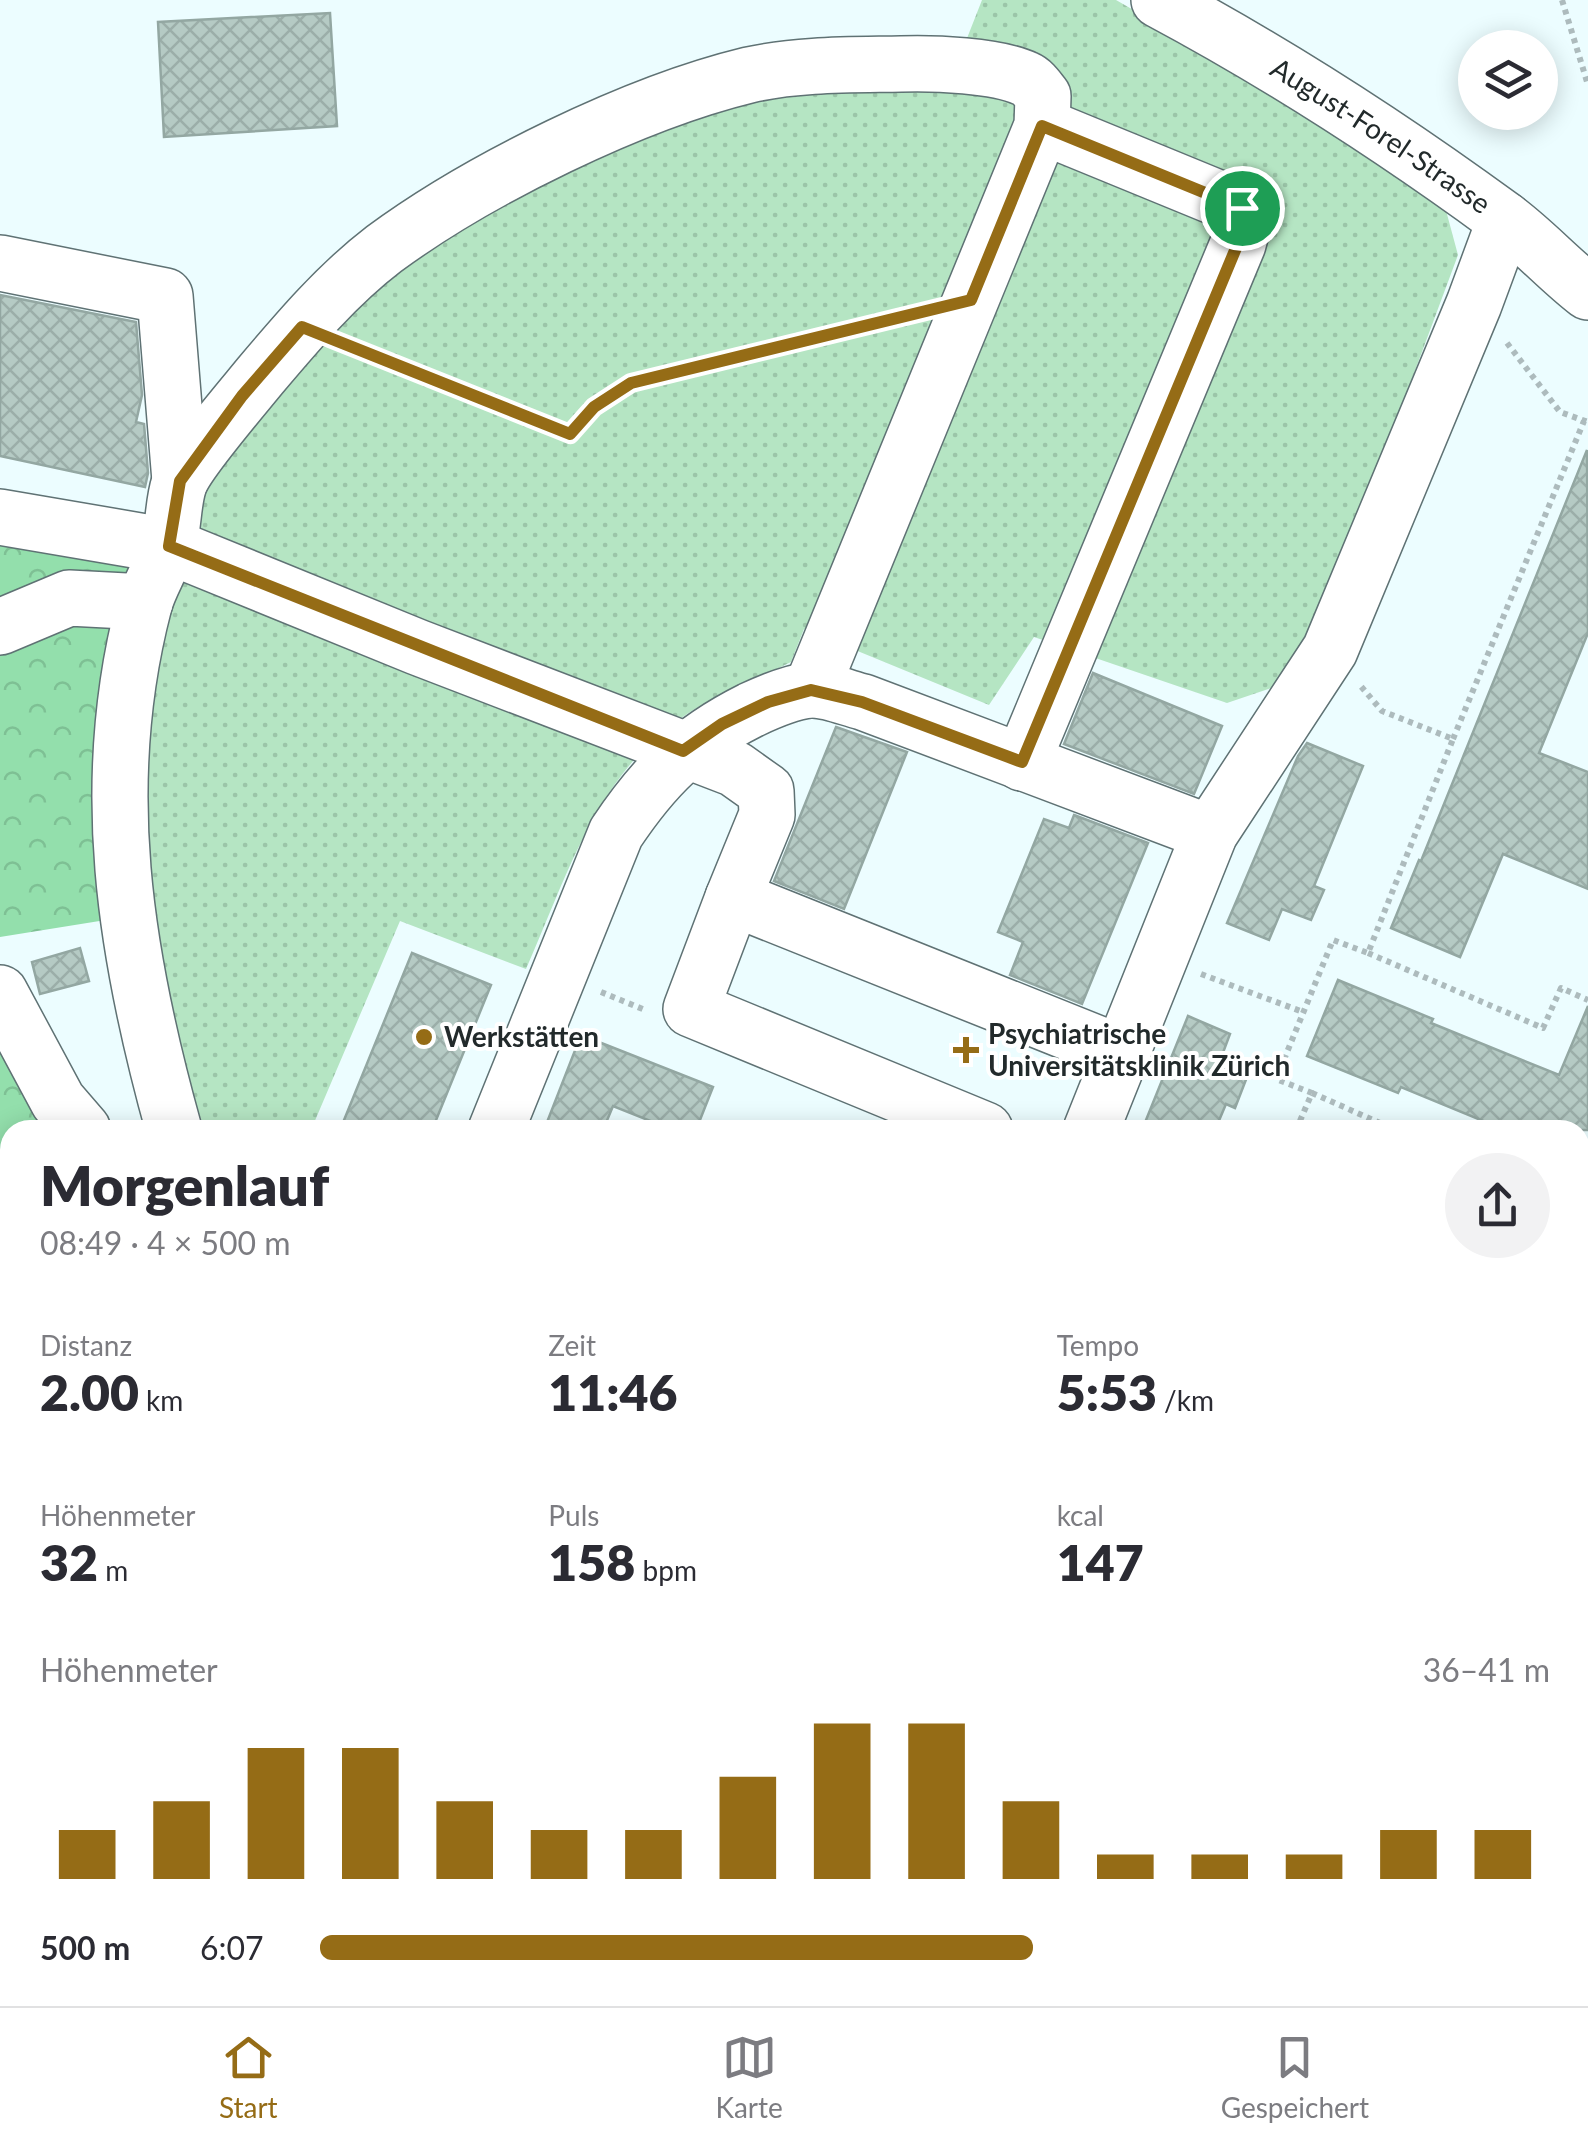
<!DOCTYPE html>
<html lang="de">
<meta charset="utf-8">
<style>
body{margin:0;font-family:Lato,sans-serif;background:#f2f2f3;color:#2b2b33;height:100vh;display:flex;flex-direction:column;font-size:38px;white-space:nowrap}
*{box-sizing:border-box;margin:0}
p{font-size:32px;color:#7c7c81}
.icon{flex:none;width:55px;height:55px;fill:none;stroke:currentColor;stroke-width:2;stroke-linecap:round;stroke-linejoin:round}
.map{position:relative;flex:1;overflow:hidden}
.sheet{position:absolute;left:0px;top:1120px;width:1590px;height:888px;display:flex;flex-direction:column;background:#fff;border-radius:30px 30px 0 0;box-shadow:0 5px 25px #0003}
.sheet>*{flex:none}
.controls{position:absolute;left:1458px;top:30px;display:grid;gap:20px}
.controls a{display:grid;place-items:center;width:100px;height:100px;border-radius:50%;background:#fff;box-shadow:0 5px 25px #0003;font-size:50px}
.pin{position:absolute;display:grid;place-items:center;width:85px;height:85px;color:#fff;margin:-42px;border:5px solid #fff;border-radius:50%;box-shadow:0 2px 10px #0007}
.round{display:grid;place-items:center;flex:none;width:105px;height:105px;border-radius:52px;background:#f2f2f3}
.overview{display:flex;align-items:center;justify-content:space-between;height:170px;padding:0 40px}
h1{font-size:55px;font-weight:800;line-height:75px}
.metrics{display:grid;grid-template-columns:repeat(3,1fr);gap:15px;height:170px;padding:10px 40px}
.metrics div{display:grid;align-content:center}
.metrics b{font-size:50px;font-weight:800}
.metrics small{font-size:28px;font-weight:400}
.metrics p{font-size:28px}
.chart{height:280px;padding:20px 40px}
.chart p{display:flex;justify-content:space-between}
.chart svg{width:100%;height:180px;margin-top:10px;stroke:#956c16;stroke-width:6}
ul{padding:0 40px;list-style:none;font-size:32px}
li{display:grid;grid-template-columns:160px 120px 1fr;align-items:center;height:75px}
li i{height:25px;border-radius:12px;background:#956c16}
.tabs{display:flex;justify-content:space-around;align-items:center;height:140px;border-top:2px solid #e1e1e2;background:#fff;font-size:28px;color:#7c7c81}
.tabs a{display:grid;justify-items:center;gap:5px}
.tabs .current{color:#956c16}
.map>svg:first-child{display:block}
.forest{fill:url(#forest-crowns)}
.park{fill:url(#park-dots)}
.building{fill:url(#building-cross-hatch);stroke:#93a7a2;stroke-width:2.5}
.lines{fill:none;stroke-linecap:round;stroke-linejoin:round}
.minor-casing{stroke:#5f7274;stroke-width:58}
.path{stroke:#adbbbd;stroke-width:6;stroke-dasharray:5 5;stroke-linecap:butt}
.minor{stroke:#fff;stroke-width:55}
.route-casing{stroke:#fff;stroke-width:20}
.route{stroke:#956c16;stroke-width:12}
.poi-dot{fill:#956c16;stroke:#fff;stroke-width:4}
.labels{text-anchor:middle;stroke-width:8;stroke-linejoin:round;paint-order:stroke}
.street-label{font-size:28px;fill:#222a2b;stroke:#fff}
.poi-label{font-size:28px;font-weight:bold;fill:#222a2b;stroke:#fff;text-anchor:start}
</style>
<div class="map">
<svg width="1588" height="2006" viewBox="0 0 1588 2006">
<defs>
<pattern id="forest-crowns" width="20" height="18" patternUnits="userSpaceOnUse" patternTransform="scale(2.5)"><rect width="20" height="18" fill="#93dfac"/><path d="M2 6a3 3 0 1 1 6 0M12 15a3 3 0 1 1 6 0" fill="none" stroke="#7ec094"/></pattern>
<pattern id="park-dots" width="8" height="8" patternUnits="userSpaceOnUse" patternTransform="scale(2.5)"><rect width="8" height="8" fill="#b5e5c3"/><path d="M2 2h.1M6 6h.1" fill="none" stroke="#9bc5a8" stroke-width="1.8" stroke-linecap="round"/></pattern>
<pattern id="building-cross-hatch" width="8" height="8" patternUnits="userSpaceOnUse" patternTransform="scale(2.5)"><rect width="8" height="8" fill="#b5cac4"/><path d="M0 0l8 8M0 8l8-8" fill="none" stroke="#9baea9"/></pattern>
</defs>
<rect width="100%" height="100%" fill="#ecfdff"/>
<g class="forest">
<path d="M 0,541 L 138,566 L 112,919 L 0,937 Z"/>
<path d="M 0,993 L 74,1130 L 10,1130 L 10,1998 L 963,1998 L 968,2006 L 0,2006 Z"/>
</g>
<path class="park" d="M 982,0 L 1116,0 L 1292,101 L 1444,203 L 1458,255 L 1311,650 L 1277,686 L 1227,703 L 1034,637 L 989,705 L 804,629 L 791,662 C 757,679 719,693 687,714 C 597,771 567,877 526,969 L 400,921 L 311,1130 L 190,1130 L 162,1022 L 135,767 L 197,492 L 393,260 L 540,171 L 757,90 L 951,79 Z"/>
<g class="building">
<path d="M 330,13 L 337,126 L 164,137 L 158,22 Z"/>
<path d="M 0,295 L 136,322 L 142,395 L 136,422 L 144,424 L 148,473 L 145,487 L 0,456 Z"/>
<path d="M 1587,450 L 1588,633 L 1539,753 L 1588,772 L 1588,889 L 1503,854 L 1460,957 L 1391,928 L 1419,860 L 1421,861 Z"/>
<path d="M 1093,673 L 1222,726 L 1194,794 L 1064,744 Z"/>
<path d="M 836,727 L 907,752 L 844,909 L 774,881 Z"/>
<path d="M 1307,743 L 1363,766 L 1314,886 L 1324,890 L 1311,920 L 1282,909 L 1269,940 L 1227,923 L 1298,756 Z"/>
<path d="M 1074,815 L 1148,843 L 1082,1004 L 1010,975 L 1023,942 L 998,932 L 1044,819 L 1069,828 Z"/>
<path d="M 80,948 L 89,981 L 40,994 L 32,962 Z"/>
<path d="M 412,953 L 491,985 L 432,1130 L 340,1130 Z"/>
<path d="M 1338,980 L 1433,1019 L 1431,1023 L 1559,1075 L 1588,1006 L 1588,1130 L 1505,1130 L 1401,1087 L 1398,1093 L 1307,1056 Z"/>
<path d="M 1188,1016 L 1230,1034 L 1218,1066 L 1247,1077 L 1235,1108 L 1226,1104 L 1215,1130 L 1142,1130 Z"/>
<path d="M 581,1035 L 713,1087 L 696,1130 L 673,1130 L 613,1106 L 603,1130 L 544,1130 Z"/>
</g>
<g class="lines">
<g class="minor-casing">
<g id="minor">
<path id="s1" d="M 1159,0 C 1277,63 1393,138 1501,217 C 1532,239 1558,269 1588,292"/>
<path d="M 0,263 L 165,296 L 180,481"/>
<path d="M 0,517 L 169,546 L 417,647 L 735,769 L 766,791 L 767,815 L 733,898"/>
<path d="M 0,627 L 69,598 L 145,602"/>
<path d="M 1022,763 L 1238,244 L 1246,214 L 1242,208 L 1042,126"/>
<path d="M 0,993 L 58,1101 L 83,1130"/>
<path d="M 174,1130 C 125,955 97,784 144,605 C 150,583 164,564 169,542 C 174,523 173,502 179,484 C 187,462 243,397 260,376 C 298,331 337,285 384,249 C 479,179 634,103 749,75 C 798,64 851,65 901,64 C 933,63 997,65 1026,79 C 1033,82 1038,90 1043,96 L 1042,126 L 811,690"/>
<path d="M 496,1130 L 616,833 C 654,776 689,741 751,710 C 768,702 791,692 810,690 C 826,689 847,698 863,702 L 1210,833"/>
<path d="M 985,1130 L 691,1009 L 733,898 L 1123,1054"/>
<path d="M 1091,1130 L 1210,833 L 1330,650 L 1474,304 L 1505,220"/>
<path d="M 0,1277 L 10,1279"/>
<path d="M 1580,1912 L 1588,1916"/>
</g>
</g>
<g class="path">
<path d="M 1562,0 L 1588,85"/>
<path d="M 1507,343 L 1560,412 L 1588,422"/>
<path d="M 345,344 L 570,434 L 594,407 L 631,383 L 917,313"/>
<path d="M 1453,739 L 1584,421"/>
<path d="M 1368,953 L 1543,1028 L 1561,988 L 1588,1000"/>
<path d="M 1201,974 L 1303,1012"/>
<path d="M 601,992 L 645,1010"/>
<path d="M 1312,1093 L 1396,1130"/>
<path d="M 1296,1130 L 1312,1093 L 1276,1079 L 1333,940 L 1368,953 L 1453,739 L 1382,711 L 1359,684"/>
<path d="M 0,1431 L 10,1430"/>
<path d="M 1580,1635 L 1588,1616"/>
<path d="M 0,1660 L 10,1668"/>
<path d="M 0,1688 L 10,1682"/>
<path d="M 1580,1708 L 1588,1711"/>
<path d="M 1580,1850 L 1588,1853"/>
<path d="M 186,1998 L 190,2006"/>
<path d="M 965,1998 L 975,2006"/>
<path d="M 676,2006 L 678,1998"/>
<path d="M 850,2006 L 853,1998"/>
<path d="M 1173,2006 L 1186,1998"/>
<path d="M 1576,2006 L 1588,1996"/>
</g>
<use href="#minor" class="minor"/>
</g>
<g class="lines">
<g class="route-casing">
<path id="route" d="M 1042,126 L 1242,208 L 1246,214 L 1246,224 L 1022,762 L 862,702 L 811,690 L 768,702 L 722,724 L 683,751 L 169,546 L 180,481 L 242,396 L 302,327 L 570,434 L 594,407 L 631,383 L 971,300 Z"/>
</g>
<use href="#route" class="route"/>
</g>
<g class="poi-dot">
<circle cx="424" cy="1037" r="10"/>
<path d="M961 1035h10v10h10v10h-10v10h-10v-10h-10v-10h10z"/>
</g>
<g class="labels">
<g class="street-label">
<text dy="10" stroke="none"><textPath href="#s1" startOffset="260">August-Forel-Strasse</textPath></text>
</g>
<g class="poi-label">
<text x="988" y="1044">Psychiatrische<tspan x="988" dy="32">Universitätsklinik Zürich</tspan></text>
<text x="444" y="1047">Werkstätten</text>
</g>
</g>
</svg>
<div class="controls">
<a><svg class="icon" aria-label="layers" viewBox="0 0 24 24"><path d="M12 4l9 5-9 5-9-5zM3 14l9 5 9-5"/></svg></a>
</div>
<div class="pin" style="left:1242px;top:208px;background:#1e9e55"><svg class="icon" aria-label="arrive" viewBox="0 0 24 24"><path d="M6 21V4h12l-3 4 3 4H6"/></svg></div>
<section class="sheet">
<div class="overview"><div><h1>Morgenlauf</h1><p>08:49 · 4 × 500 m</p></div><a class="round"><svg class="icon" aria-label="share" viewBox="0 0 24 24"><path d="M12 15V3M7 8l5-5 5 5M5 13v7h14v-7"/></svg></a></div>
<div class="metrics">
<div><p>Distanz</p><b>2.00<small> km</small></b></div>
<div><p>Zeit</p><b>11:46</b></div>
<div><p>Tempo</p><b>5:53<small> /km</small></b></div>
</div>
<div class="metrics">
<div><p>Höhenmeter</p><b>32<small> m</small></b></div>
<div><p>Puls</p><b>158<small> bpm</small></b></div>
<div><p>kcal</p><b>147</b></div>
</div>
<div class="chart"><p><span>Höhenmeter</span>36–41 m</p>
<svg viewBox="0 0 160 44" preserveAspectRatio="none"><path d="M5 44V32M15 44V25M25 44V12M35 44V12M45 44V25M55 44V32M65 44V32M75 44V19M85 44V6M95 44V6M105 44V25M115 44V38M125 44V38M135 44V38M145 44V32M155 44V32"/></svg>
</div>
<ul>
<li><b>500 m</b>6:07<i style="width:58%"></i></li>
</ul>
</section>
</div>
<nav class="tabs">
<a class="current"><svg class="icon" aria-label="home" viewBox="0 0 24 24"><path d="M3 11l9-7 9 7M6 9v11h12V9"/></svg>Start</a>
<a><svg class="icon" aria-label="map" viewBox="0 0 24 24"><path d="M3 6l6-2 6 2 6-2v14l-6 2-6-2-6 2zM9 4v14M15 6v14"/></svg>Karte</a>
<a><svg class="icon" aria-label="saved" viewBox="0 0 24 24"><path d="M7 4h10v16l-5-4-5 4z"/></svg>Gespeichert</a>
</nav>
